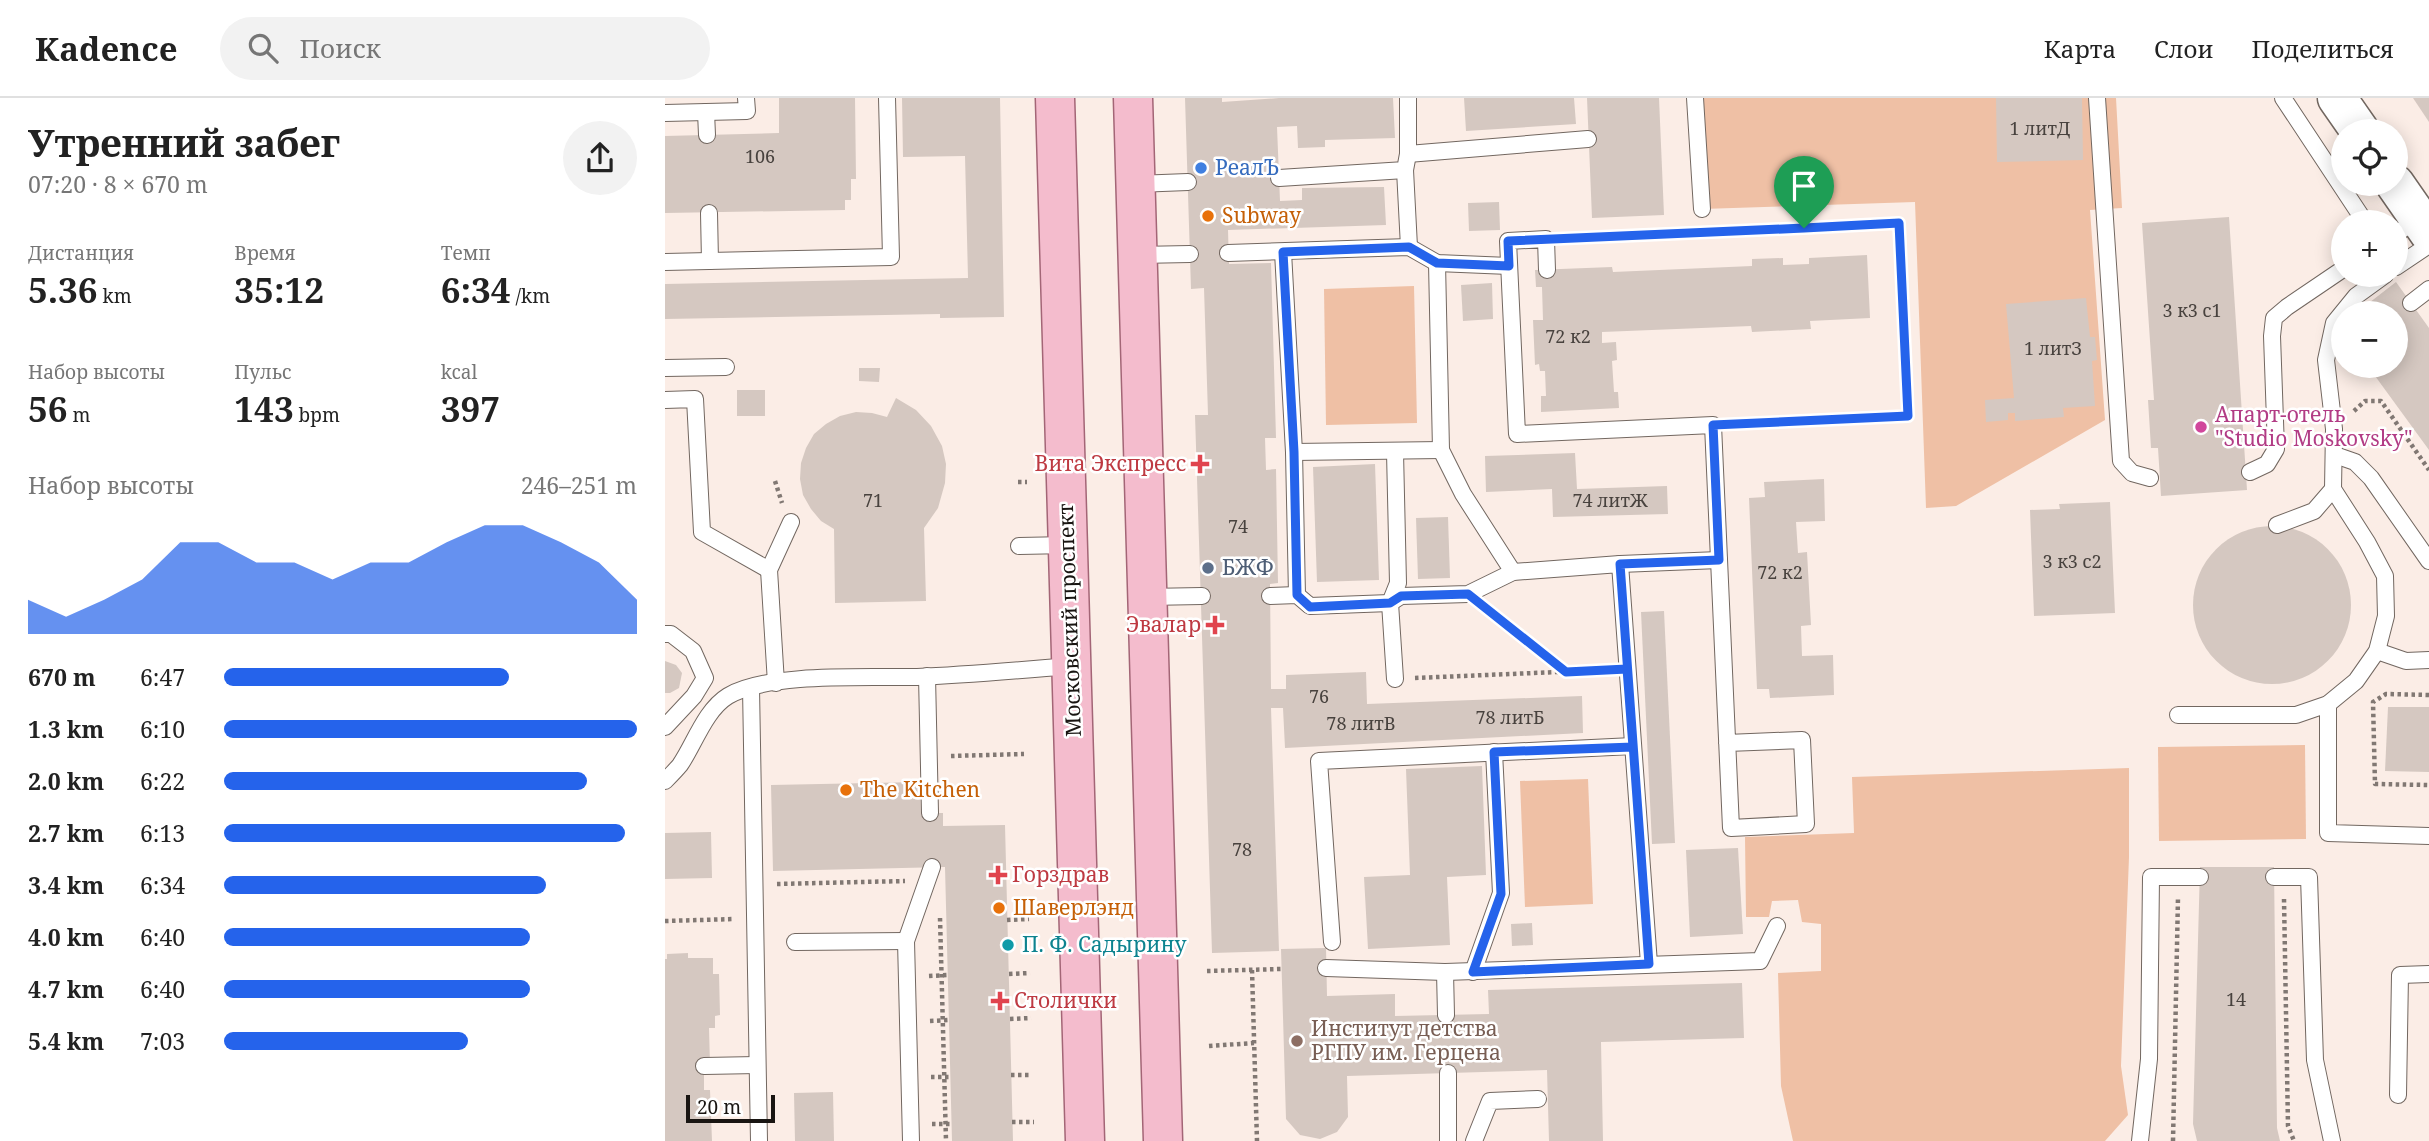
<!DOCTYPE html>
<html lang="ru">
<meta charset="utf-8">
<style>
body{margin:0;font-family:"Noto Serif",serif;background:#f2f2f2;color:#222;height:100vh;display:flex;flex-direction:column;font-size:26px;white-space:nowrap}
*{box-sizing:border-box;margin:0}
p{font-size:23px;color:#767676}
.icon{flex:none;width:38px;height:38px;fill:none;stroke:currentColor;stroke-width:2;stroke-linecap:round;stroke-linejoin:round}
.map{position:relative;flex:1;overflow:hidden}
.side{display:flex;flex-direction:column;background:#fff;width:665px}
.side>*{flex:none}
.controls{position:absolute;left:1666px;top:21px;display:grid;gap:14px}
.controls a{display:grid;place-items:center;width:77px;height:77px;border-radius:50%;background:#fff;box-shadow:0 4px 18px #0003;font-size:35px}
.scale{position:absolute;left:21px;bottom:18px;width:89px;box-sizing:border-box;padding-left:7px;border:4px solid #191512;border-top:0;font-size:19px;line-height:24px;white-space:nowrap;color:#191512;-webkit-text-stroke:5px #fff;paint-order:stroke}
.pin{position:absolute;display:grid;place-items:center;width:60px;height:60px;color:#fff;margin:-72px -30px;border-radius:50% 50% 50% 0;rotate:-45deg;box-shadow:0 0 7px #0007}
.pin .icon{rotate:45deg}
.round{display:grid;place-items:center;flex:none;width:74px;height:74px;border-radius:37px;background:#f2f2f2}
.overview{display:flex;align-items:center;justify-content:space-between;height:119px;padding:0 28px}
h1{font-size:38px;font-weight:700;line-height:52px}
.metrics{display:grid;grid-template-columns:repeat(3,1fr);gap:10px;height:119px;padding:7px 28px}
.metrics div{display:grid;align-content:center}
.metrics b{font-size:35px;font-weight:700}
.metrics small{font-size:19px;font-weight:400}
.metrics p{font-size:19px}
.chart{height:196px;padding:14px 28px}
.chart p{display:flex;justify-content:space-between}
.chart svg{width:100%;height:126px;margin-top:7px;fill:#2563eb;opacity:.7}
ul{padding:0 28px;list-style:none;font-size:23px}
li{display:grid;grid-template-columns:112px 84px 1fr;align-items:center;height:52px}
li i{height:18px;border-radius:9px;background:#2563eb}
header{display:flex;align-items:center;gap:42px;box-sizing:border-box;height:98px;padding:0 35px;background:#fff;border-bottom:2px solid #e0e0e0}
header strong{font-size:33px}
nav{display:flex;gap:38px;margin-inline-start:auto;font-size:24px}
.search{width:490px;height:63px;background:#f2f2f2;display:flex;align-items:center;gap:18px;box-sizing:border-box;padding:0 24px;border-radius:38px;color:#767676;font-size:26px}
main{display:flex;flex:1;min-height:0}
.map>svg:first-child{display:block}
.green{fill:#efc0a5}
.building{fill:#d5c8c1}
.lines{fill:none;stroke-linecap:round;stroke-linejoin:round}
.service-casing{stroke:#726760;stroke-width:18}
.secondary-casing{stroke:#726760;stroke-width:41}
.primary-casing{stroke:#a36576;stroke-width:41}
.path{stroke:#817873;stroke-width:4.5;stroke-dasharray:3.5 3.5;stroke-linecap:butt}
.service{stroke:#fff;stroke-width:16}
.secondary{stroke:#fff;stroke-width:38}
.primary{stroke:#f4bccd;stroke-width:38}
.route-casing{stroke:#fff;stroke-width:14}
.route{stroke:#2563eb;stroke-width:9}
.shop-dot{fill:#3f7fe0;stroke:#fff;stroke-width:2.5}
.food-dot{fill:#e8710a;stroke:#fff;stroke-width:2.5}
.hotel-dot{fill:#d1479c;stroke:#fff;stroke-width:2.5}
.health-dot{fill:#e0444e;stroke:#fff;stroke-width:2.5}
.service-dot{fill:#5c6f8a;stroke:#fff;stroke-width:2.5}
.culture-dot{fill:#0f9aa8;stroke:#fff;stroke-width:2.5}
.education-dot{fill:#8d6e63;stroke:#fff;stroke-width:2.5}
.labels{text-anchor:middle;stroke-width:5;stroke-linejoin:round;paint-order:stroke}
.number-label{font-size:18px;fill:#48423e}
.shop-label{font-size:21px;fill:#366cbe;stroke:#fff;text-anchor:start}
.food-label{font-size:21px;fill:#c56008;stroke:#fff;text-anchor:start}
.hotel-label{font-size:21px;fill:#b23c85;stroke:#fff;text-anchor:start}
.health-label{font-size:21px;fill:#be3a42;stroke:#fff;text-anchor:end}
.service-label{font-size:21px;fill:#4e5e75;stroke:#fff;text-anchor:start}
.street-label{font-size:21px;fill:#191512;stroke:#fff}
.culture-label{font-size:21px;fill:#0d838f;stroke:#fff;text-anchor:start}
.education-label{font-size:21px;fill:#785e54;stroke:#fff;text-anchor:start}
</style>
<header>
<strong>Kadence</strong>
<div class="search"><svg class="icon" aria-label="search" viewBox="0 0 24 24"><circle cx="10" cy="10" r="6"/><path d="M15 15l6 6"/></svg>Поиск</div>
<nav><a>Карта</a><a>Слои</a><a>Поделиться</a></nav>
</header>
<main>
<section class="side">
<div class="overview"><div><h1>Утренний забег</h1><p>07:20 · 8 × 670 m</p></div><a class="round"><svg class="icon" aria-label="share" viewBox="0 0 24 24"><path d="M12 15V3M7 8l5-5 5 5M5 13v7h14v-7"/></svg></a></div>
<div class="metrics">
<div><p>Дистанция</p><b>5.36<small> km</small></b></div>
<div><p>Время</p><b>35:12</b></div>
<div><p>Темп</p><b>6:34<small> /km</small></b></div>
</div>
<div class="metrics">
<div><p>Набор высоты</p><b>56<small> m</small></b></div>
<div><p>Пульс</p><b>143<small> bpm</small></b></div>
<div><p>kcal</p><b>397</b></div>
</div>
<div class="chart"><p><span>Набор высоты</span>246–251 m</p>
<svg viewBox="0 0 160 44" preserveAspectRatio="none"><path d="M0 44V32L10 38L20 32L30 25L40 12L50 12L60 19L70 19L80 25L90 19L100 19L110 12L120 6L130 6L140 12L150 19L160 32V44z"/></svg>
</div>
<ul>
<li><b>670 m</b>6:47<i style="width:69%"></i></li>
<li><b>1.3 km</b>6:10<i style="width:100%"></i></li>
<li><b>2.0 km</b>6:22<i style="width:88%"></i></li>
<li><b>2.7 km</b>6:13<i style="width:97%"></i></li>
<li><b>3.4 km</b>6:34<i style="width:78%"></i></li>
<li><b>4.0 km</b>6:40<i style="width:74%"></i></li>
<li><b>4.7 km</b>6:40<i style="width:74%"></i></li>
<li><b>5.4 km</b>7:03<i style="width:59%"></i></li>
</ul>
</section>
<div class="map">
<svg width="1764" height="1043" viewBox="0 0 1764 1043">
<rect width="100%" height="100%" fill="#fbede6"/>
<g class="green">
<path d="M 1030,0 L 1451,0 L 1457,110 L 1425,112 L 1440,322 L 1291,408 L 1261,410 L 1250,104 L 1037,111 Z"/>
<path d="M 749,188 L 752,325 L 661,327 L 659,191 Z"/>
<path d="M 1640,647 L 1641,741 L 1494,743 L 1493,649 Z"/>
<path d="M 1464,670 L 1464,759 L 1456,968 L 1463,1017 L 1440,1043 L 1128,1043 L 1116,988 L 1113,875 L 1156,873 L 1156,826 L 1137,824 L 1133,802 L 1107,803 L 1104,819 L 1081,819 L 1080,739 L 1189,735 L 1187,679 Z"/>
<path d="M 923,681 L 928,806 L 860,809 L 855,683 Z"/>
</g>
<g class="building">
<path d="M 114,0 L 190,0 L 191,81 L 186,81 L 186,102 L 180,102 L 180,112 L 0,115 L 0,38 L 114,35 Z"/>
<path d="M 237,0 L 335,0 L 339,219 L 275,220 L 275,216 L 0,221 L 0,186 L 303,180 L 300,58 L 238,59 Z"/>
<path d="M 520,0 L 557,0 L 557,4 L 614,0 L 728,0 L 730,40 L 660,42 L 660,49 L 633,50 L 632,28 L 612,29 L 615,103 L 637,102 L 637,90 L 719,89 L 721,127 L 563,132 L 564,166 L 606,165 L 611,340 L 600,340 L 601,372 L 611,371 L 613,485 L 605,486 L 606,591 L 621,591 L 621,577 L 701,574 L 702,606 L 917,598 L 918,635 L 620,650 L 618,610 L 606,610 L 614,853 L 547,855 L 530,317 L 543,317 L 539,190 L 526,191 Z"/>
<path d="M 799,0 L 909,0 L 911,26 L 801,33 Z"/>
<path d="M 922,0 L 994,0 L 999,117 L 927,120 Z"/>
<path d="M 1331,0 L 1417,0 L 1418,62 L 1332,64 Z"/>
<path d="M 1748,0 L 1764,0 L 1764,24 Z"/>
<path d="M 834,104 L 835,132 L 804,133 L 803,105 Z"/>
<path d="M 1564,119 L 1582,392 L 1496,398 L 1493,350 L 1486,350 L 1483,302 L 1489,302 L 1477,125 Z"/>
<path d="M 1202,157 L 1205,220 L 1145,223 L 1146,231 L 1087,234 L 1086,228 L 937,234 L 937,245 L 951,244 L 952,262 L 947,263 L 949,294 L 953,294 L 954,310 L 876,314 L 876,298 L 881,298 L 880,273 L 875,273 L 874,266 L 870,267 L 868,222 L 878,222 L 877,189 L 871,189 L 870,172 L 947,169 L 948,174 L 1087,168 L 1087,161 L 1118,160 L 1118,167 L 1144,166 L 1144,160 Z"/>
<path d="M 1731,184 L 1764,230 L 1764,352 L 1705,271 L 1697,268 L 1731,268 L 1731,215 L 1691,215 Z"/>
<path d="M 827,185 L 828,221 L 798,223 L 796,187 Z"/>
<path d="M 1421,200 L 1425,239 L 1430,239 L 1432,262 L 1427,263 L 1430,308 L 1398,310 L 1399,319 L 1350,323 L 1350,315 L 1343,315 L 1343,322 L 1321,324 L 1320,302 L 1349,300 L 1341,206 Z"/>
<path d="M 194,270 L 215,270 L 214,284 L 194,283 Z"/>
<rect x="72" y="292" width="28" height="26"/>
<path d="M 231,300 L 251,312 L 266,328 L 277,348 L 281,366 L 280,385 L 273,410 L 259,430 L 261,503 L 170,505 L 169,431 L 156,423 L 146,411 L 138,397 L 135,381 L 136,365 L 141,350 L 149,336 L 161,326 L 175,318 L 191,314 L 207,315 L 222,319 Z"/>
<path d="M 910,355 L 912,391 L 1002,388 L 1003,416 L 888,419 L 887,391 L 821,394 L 820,358 Z"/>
<path d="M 710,366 L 714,482 L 652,484 L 648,369 Z"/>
<path d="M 1159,381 L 1160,423 L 1131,424 L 1133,455 L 1142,454 L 1146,527 L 1136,528 L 1137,558 L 1168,557 L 1169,597 L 1105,600 L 1104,591 L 1092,591 L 1084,400 L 1100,399 L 1099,384 Z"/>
<path d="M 1445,404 L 1450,515 L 1369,518 L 1365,412 L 1395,411 L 1394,406 Z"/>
<path d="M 783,419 L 785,480 L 753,481 L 751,420 Z"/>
<circle cx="1607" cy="507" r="79"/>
<path d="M 999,513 L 1010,745 L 987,746 L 976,514 Z"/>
<path d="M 0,563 L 11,567 L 17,575 L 14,590 L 5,595 L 0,595 Z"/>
<path d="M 1723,609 L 1764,609 L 1764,674 L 1720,673 Z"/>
<path d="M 817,668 L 821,777 L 782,779 L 785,847 L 703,851 L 699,779 L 745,777 L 741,671 Z"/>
<path d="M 255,684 L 256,715 L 278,715 L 278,728 L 340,727 L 348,1043 L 287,1043 L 280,769 L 108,773 L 106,687 Z"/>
<path d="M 46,734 L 47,780 L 0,781 L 0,735 Z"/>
<path d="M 1073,750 L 1078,836 L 1025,839 L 1021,752 Z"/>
<path d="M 1535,769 L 1609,769 L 1612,1030 L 1615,1043 L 1532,1043 L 1528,1026 Z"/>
<path d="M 867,825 L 868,847 L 847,848 L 846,826 Z"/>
<path d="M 661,850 L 662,898 L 730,896 L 730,918 L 824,916 L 823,892 L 1077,885 L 1079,940 L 936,944 L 938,1043 L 884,1043 L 882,972 L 682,978 L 683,1019 L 672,1034 L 655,1041 L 635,1037 L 621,1021 L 616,851 Z"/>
<path d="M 23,855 L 23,860 L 48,860 L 48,876 L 54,876 L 55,917 L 50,918 L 50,930 L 44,930 L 45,967 L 39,967 L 39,992 L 45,992 L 47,1043 L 0,1043 L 0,861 L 2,861 L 2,856 Z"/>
<path d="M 168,994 L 169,1043 L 130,1043 L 129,995 Z"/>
</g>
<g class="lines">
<g class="service-casing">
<g id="service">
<path d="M 1030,0 L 1037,111"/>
<path d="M 1432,0 L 1456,363 L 1467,375 L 1485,380"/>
<path d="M 1618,0 L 1700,124"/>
<path d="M 41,14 L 42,37"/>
<path d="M 0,15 L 82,13 L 81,0"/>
<path d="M 743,56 L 923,41"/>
<path d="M 740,72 L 744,149"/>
<path d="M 614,80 L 740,72 L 743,56 L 743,0"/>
<path d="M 471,86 L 523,84"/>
<path d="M 44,115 L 45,163"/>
<path d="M 1731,136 L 1754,120"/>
<path d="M 618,154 L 629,354 L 632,497"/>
<path d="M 563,155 L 744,149 L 772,165 L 844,168"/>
<path d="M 473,157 L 525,156"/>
<path d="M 0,164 L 226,159 L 222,0"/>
<path d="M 772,165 L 776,352 L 798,396 L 848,474"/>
<path d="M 1731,169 L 1764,147"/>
<path d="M 882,172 L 881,141 L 843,143 L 852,336 L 1048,327 L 1066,730 L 1141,726 L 1137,642 L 1062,645"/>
<path d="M 1746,205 L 1764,191"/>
<path d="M 0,270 L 61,269"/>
<path d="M 0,302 L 30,301 L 37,434 L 104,472"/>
<path d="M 629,354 L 776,352"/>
<path d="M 730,354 L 733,485 L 725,505 L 730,581"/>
<path d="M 1670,357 L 1690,364 L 1706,380 L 1764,463"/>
<path d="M 1585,374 L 1602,366 L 1611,351 L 1607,238 L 1609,220 L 1622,209 L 1678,171"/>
<path d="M 1612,427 L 1649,413 L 1668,391"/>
<path d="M 354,448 L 403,447"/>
<path d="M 955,466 L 1054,462"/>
<path d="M 605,498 L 632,497 L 645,508 L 725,505 L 736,498 L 803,496 L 848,474 L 955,466 L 984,866"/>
<path d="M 482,499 L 537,498"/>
<path d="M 0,536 L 6,536 L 28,553 L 40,580 L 29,598 L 0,629"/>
<path d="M 1712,553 L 1741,563 L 1764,562"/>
<path d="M 262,578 L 265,715"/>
<path d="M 111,585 L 104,472 L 126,424"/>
<path d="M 86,590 L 94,1043"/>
<path d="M 1663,606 L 1663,735 L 1764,738"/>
<path d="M 1513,617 L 1631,617 L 1663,606 L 1691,583 L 1712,553 L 1721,518 L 1720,478 L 1702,444 L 1668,391 L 1669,331 L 1661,262 L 1669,225 L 1691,198 L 1720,177"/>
<path d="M 0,683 C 5,678 10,673 15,667 C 29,647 40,612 63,598 C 103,574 204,580 252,579 C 303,577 355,572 406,568"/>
<path d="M 1609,779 L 1644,779 L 1650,962 L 1667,1043"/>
<path d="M 130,844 L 241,843"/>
<path d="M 667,844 L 654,663 L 968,648"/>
<path d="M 661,870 L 780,874 L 781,917"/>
<path d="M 780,874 L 1095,863 L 1112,828"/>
<path d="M 808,874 L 836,795 L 829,654"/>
<path d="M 39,968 L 92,967"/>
<path d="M 783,975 L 783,1043"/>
<path d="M 1733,997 L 1735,877 L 1764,876"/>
<path d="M 246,1043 L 241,843 L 267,769"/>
<path d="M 809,1043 L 825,1003 L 873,1001"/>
<path d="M 1475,1043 L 1484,961 L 1486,779 L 1535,779"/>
</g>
</g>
<g class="secondary-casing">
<g id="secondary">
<path d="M 1672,0 L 1695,33"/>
<path d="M 1730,86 L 1764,135"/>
</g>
</g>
<g class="primary-casing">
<g id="primary">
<path d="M 390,0 L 420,1043"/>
<path d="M 468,0 L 498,1043"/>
</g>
</g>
<g class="path">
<path d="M 1043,134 L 1234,125 L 1243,318 L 1070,326"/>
<path d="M 903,140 L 1031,134"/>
<path d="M 1689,313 L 1700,303 L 1716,303 L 1764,372"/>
<path d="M 110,383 L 117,405"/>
<path d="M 353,384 L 362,384"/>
<path d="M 822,511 L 901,573"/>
<path d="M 750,580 L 940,572"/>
<path d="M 1764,597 L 1721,596 L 1708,604 L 1710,686 L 1764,687"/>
<path d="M 286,658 L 359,656"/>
<path d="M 112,786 L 240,783"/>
<path d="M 1619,801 L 1623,1028 L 1629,1043"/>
<path d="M 275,820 L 281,1043"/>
<path d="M 342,822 L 364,821"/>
<path d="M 0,823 L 69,821"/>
<path d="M 587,872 L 592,1043"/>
<path d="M 542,873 L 616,871"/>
<path d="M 344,876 L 365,875"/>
<path d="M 264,878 L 283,877"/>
<path d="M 345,921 L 366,920"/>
<path d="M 265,923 L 284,922"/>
<path d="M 544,948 L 589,945"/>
<path d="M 346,977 L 367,977"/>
<path d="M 266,979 L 286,979"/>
<path d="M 347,1024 L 369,1024"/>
<path d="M 267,1026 L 287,1026"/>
<path d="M 1508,1043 L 1513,799"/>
</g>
<use href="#service" class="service"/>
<use href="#secondary" class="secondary"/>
<use href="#primary" class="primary"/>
</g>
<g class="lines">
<g class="route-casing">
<path id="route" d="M 1139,130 L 843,143 L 844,168 L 772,165 L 744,149 L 618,154 L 629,354 L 632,497 L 645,509 L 725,505 L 736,498 L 803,496 L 901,574 L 962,571 L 968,649 L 829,654 L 836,796 L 808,874 L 984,866 L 955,466 L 1054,462 L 1048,327 L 1243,318 L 1234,125 L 1139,130"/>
</g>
<use href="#route" class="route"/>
</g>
<circle class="shop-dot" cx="536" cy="70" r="7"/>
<g class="food-dot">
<circle cx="543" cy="118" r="7"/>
<circle cx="181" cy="692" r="7"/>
<circle cx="334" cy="810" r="7"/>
</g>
<circle class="hotel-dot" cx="1536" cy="329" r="7"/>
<g class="health-dot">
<path d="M531.5 355.5h7v7h7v7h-7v7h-7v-7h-7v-7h7z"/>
<path d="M546.5 516.5h7v7h7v7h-7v7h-7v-7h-7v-7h7z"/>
<path d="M329.5 766.5h7v7h7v7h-7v7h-7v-7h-7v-7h7z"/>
<path d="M331.5 892.5h7v7h7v7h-7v7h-7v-7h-7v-7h7z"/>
</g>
<circle class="service-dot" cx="543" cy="470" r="7"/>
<circle class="culture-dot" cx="343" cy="847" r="7"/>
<circle class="education-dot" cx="632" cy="943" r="7"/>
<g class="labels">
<g class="number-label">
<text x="1375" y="37">1 литД</text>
<text x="95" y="65">106</text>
<text x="1527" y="219">3 к3 с1</text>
<text x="903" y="245">72 к2</text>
<text x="1388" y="257">1 литЗ</text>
<text x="208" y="409">71</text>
<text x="945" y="409">74 литЖ</text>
<text x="573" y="435">74</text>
<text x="1407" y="470">3 к3 с2</text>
<text x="1115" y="481">72 к2</text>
<text x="654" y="605">76</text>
<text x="845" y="626">78 литБ</text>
<text x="696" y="632">78 литВ</text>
<text x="577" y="758">78</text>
<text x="1571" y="908">14</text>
</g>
<g class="shop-label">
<text x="550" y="77">РеалЪ</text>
</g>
<g class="food-label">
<text x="557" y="125">Subway</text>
<text x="195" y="699">The Kitchen</text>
<text x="348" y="817">Шаверлэнд</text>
</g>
<g class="hotel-label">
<text x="1550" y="324">Апарт-отель<tspan x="1550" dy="24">"Studio Moskovsky"</tspan></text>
</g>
<g class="health-label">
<text x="521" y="373">Вита Экспресс</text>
<text x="536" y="534">Эвалар</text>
<text x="347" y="784" text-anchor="start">Горздрав</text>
<text x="349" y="910" text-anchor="start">Столички</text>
</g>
<g class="service-label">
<text x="557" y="477">БЖФ</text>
</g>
<g class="street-label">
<text transform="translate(405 522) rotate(-92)" y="7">Московский проспект</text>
</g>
<g class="culture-label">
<text x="357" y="854">П. Ф. Садырину</text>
</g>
<g class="education-label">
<text x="646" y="938">Институт детства<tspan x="646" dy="24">РГПУ им. Герцена</tspan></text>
</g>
</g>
</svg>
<div class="controls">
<a><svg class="icon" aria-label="locate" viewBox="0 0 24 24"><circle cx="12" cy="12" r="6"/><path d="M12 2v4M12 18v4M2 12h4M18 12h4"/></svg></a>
<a>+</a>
<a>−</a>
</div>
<div class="scale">20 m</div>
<div class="pin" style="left:1139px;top:130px;background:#1e9e55"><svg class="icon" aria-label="arrive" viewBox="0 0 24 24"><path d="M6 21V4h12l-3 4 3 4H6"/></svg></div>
</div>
</main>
